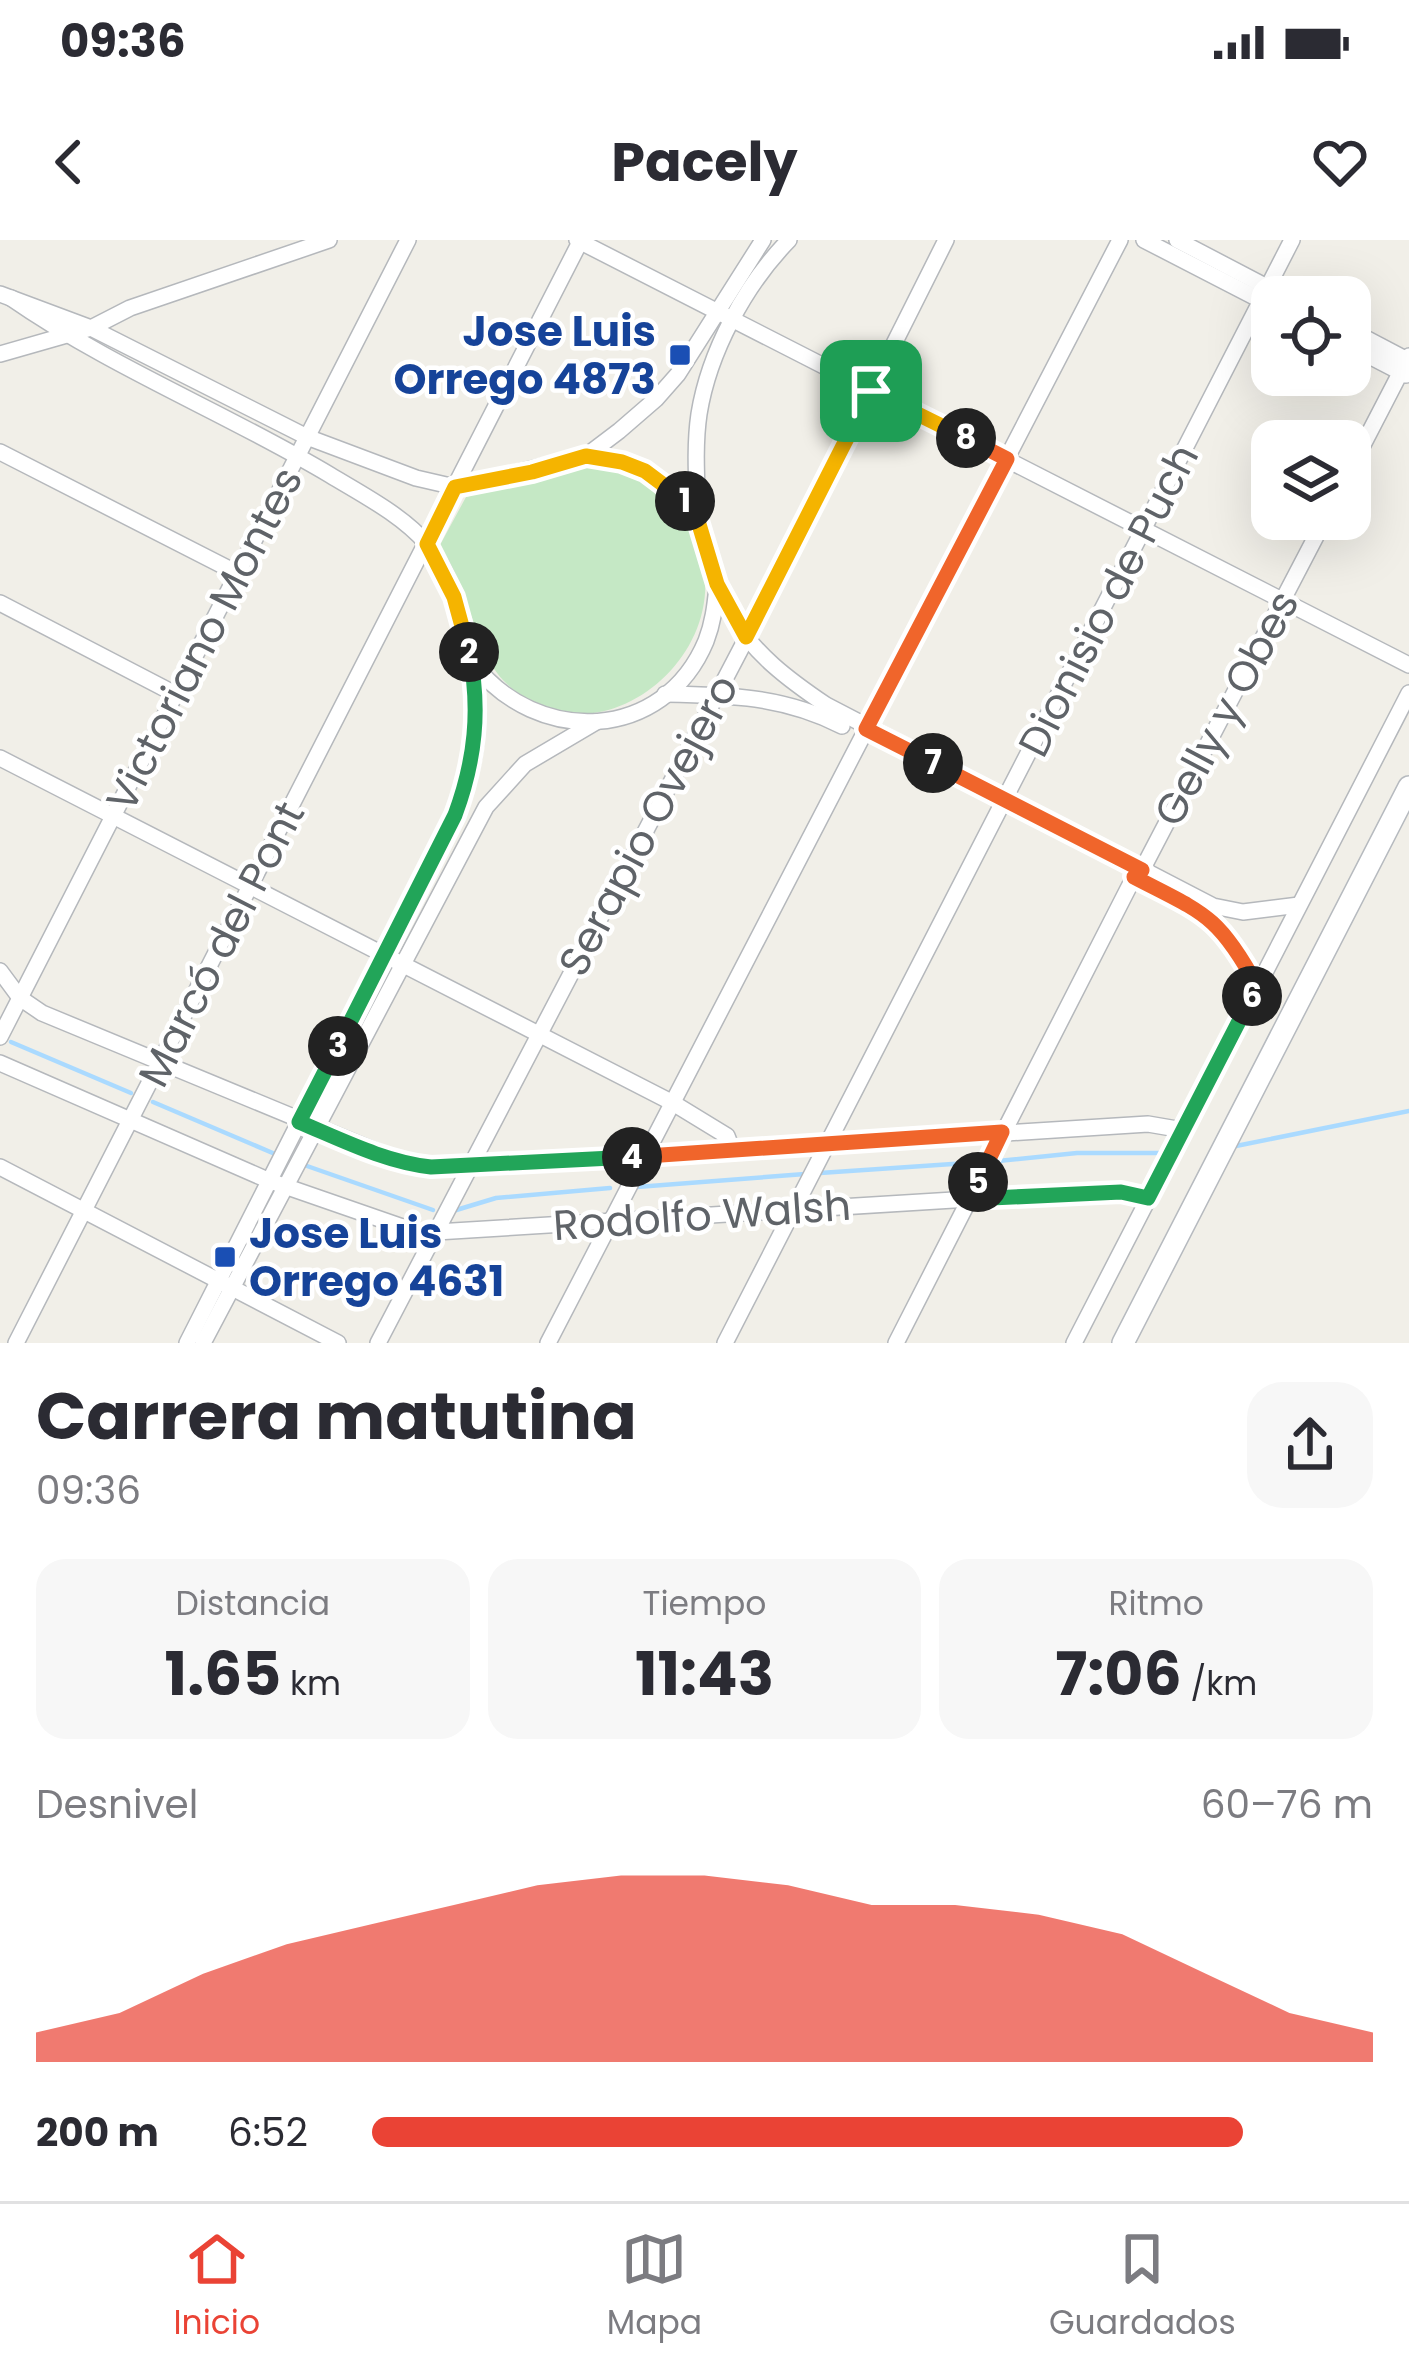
<!DOCTYPE html>
<html lang="es">
<meta charset="utf-8">
<style>
body{margin:0;font-family:Poppins,sans-serif;background:#f7f7f7;color:#2b2b33;height:100vh;display:flex;flex-direction:column;font-size:45px;white-space:nowrap}
*{box-sizing:border-box;margin:0}
p{font-size:39px;color:#7c7c81}
.icon{flex:none;width:66px;height:66px;fill:none;stroke:currentColor;stroke-width:2;stroke-linecap:round;stroke-linejoin:round}
.map{position:relative;height:1103px;overflow:hidden}
.side{display:flex;flex-direction:column;background:#fff;flex:1}
.side>*{flex:none}
.controls{position:absolute;left:1251px;top:36px;display:grid;gap:24px}
.controls a{display:grid;place-items:center;width:120px;height:120px;border-radius:24px;background:#fff;box-shadow:0 12px 48px #0002;font-size:60px}
.pin{position:absolute;display:grid;place-items:center;width:102px;height:102px;color:#fff;margin:-51px;border-radius:24px;box-shadow:0 6px 18px #0006}
.km{position:absolute;width:60px;height:60px;margin:-30px;border-radius:50%;background:#222;color:#fff;font-size:33px;line-height:60px;text-align:center}
.round{display:grid;place-items:center;flex:none;width:126px;height:126px;border-radius:36px;background:#f7f7f7}
.summary{display:flex;align-items:center;justify-content:space-between;height:204px;padding:0 36px}
h1{font-size:66px;font-weight:700;line-height:90px}
.stats{display:grid;grid-template-columns:repeat(3,1fr);gap:18px;height:204px;padding:12px 36px}
.stats div{display:grid;align-content:center;border-radius:30px;background:#f7f7f7;text-align:center}
.stats b{font-size:60px;font-weight:700}
.stats small{font-size:33px;font-weight:400}
.stats p{font-size:33px}
.chart{height:336px;padding:24px 36px}
.chart p{display:flex;justify-content:space-between}
.chart svg{width:100%;height:216px;margin-top:12px;fill:#ea4335;opacity:.7}
ul{padding:0 36px;list-style:none;font-size:39px}
li{display:grid;grid-template-columns:192px 144px 1fr;align-items:center;height:90px}
li i{height:30px;border-radius:15px;background:#ea4335}
.status{display:flex;justify-content:space-between;align-items:center;height:84px;padding:0 60px;background:#fff;direction:ltr}
.status svg{height:33px;fill:currentColor}
header{display:flex;justify-content:space-between;align-items:center;height:156px;padding:0 36px;background:#fff;font-size:54px;font-weight:700}
.menu{display:flex;justify-content:space-around;align-items:center;height:168px;border-top:3px solid #e1e1e2;background:#fff;font-size:33px;color:#7c7c81}
.menu a{display:grid;justify-items:center;gap:6px}
.menu .current{color:#ea4335}
.map>svg:first-child{display:block}
.green{fill:#c5e8c5}
.lines{fill:none;stroke-linecap:round;stroke-linejoin:round}
.stream{stroke:#aadaff;stroke-width:4.5}
.minor-casing{stroke:#b5b8bc;stroke-width:18}
.secondary-casing{stroke:#b6babf;stroke-width:24}
.minor{stroke:#fff;stroke-width:15}
.secondary{stroke:#fff;stroke-width:21}
.split-1-casing{stroke:#fff;stroke-width:24}
.split-2-casing{stroke:#fff;stroke-width:24}
.split-3-casing{stroke:#fff;stroke-width:24}
.split-4-casing{stroke:#fff;stroke-width:24}
.split-5-casing{stroke:#fff;stroke-width:24}
.split-6-casing{stroke:#fff;stroke-width:24}
.split-7-casing{stroke:#fff;stroke-width:24}
.split-8-casing{stroke:#fff;stroke-width:24}
.split-9-casing{stroke:#fff;stroke-width:24}
.split-1{stroke:#f5b400;stroke-width:15}
.split-2{stroke:#f5b400;stroke-width:15}
.split-3{stroke:#22a559;stroke-width:15}
.split-4{stroke:#22a559;stroke-width:15}
.split-5{stroke:#f0652b;stroke-width:15}
.split-6{stroke:#22a559;stroke-width:15}
.split-7{stroke:#f0652b;stroke-width:15}
.split-8{stroke:#f0652b;stroke-width:15}
.split-9{stroke:#f5b400;stroke-width:15}
.transit-dot{fill:#1a4fb4;stroke:#fff;stroke-width:4.5}
.labels{text-anchor:middle;stroke-width:9;stroke-linejoin:round;paint-order:stroke}
.transit-label{font-size:42px;font-weight:bold;fill:#164399;stroke:#fff;text-anchor:end}
.street-label{font-size:42px;fill:#5f6368;stroke:#fff}
</style>
<div class="status"><b>09:36</b><svg viewBox="0 0 49 12"><path d="M0 12V9h3v3zM5 12V6h3v6zM10 12V3h3v9zM15 12V0h3v12zM26 1h20v11H26zM47 4h2v5h-2z"/></svg></div>
<header><svg class="icon" aria-label="back" viewBox="0 0 24 24"><path d="M15 5l-7 7 7 7"/></svg>Pacely<svg class="icon" aria-label="heart" viewBox="0 0 24 24"><path d="M12 20l-8-8c-3-5 5-10 8-4 3-6 11-1 8 4z"/></svg></header>
<div class="map">
<svg width="1409" height="1103" viewBox="0 0 1409 1103">
<rect width="100%" height="100%" fill="#f1efe8"/>
<path class="green" d="M 573,225 C 619,226 657,238 684,278 C 763,396 604,536 508,445 C 484,423 478,393 467,364 C 460,344 449,325 440,305 L 466,257 Z"/>
<g class="lines">
<g class="stream">
<path d="M 11,802 L 131,853"/>
<path d="M 153,862 L 275,914"/>
<path d="M 1236,906 L 1409,871"/>
<path d="M 998,921 L 1077,913 L 1161,913"/>
<path d="M 307,926 L 433,970"/>
<path d="M 820,933 L 982,922"/>
<path d="M 637,947 L 805,934"/>
<path d="M 453,971 L 496,958 L 610,948"/>
</g>
<g class="minor-casing">
<g id="minor">
<path d="M 577,0 L 1409,425"/>
<path d="M 1144,0 L 1272,66"/>
<path d="M 1177,0 L 1286,57"/>
<path d="M 0,54 L 91,88 L 307,197 L 416,238 L 455,247 L 586,216 L 619,191 L 656,159 L 678,134 L 763,0"/>
<path d="M 11,58 C 112,128 226,173 330,235 C 363,255 402,275 427,304 C 465,350 484,457 474,514 C 471,535 463,556 455,575 L 187,1103"/>
<path d="M 1350,90 L 1409,121"/>
<path d="M 1350,106 L 1406,135"/>
<path d="M 0,114 L 91,88 L 130,68 L 329,0"/>
<path d="M 0,212 L 239,334"/>
<path d="M 586,216 C 651,227 689,247 709,313 C 715,335 720,355 731,375 C 754,414 789,440 826,465 L 1213,666 L 1243,672 L 1299,665"/>
<path d="M 1350,230 L 1409,116"/>
<path d="M 698,278 C 697,244 694,208 699,174 C 709,112 745,45 789,0"/>
<path d="M 0,363 L 177,455"/>
<path d="M 473,423 C 537,507 664,502 706,401 C 713,383 715,366 717,347"/>
<path d="M 665,454 C 729,455 784,456 842,486"/>
<path d="M 0,518 L 673,863 L 727,896 L 732,909"/>
<path d="M 1156,649 C 1215,679 1225,687 1257,746"/>
<path d="M 0,731 L 20,758 L 42,773 L 407,924 L 470,927 L 1148,884 L 1183,890"/>
<path d="M 0,797 L 408,0"/>
<path d="M 0,823 L 270,941 L 420,993 L 970,959 L 1121,952 L 1148,958"/>
<path d="M 0,927 L 338,1103"/>
<path d="M 16,1103 L 580,2"/>
<path d="M 203,1103 L 486,567 L 525,524 L 596,482"/>
<path d="M 378,1103 L 747,397 L 946,0"/>
<path d="M 548,1103 L 1120,0"/>
<path d="M 725,1103 L 1292,0"/>
<path d="M 896,1103 L 1134,637 L 1142,630 L 1325,279"/>
<path d="M 1074,1103 L 1409,453"/>
</g>
</g>
<g class="secondary-casing">
<path id="secondary" d="M 1123,1103 L 1409,547"/>
</g>
<use href="#minor" class="minor"/>
<use href="#secondary" class="secondary"/>
</g>
<g class="lines">
<g class="split-1-casing">
<path id="split-1" d="M 685,261 L 698,281 L 717,344 L 746,397 L 871,151"/>
</g>
<g class="split-2-casing">
<path id="split-2" d="M 469,412 L 454,357 L 427,304 L 455,247 L 532,232 L 586,216 L 622,222 L 645,231 L 685,261"/>
</g>
<g class="split-3-casing">
<path id="split-3" d="M 338,806 L 455,575 C 475,521 481,469 469,412"/>
</g>
<g class="split-4-casing">
<path id="split-4" d="M 338,806 L 299,882 C 342,900 385,922 431,927 L 632,917"/>
</g>
<g class="split-5-casing">
<path id="split-5" d="M 632,917 L 1002,892 L 978,942"/>
</g>
<g class="split-6-casing">
<path id="split-6" d="M 978,942 L 970,959 L 1121,952 L 1148,958 L 1252,756"/>
</g>
<g class="split-7-casing">
<path id="split-7" d="M 933,523 L 1142,630 L 1134,637 C 1203,673 1218,674 1257,746 L 1252,756"/>
</g>
<g class="split-8-casing">
<path id="split-8" d="M 933,523 L 866,489 L 1007,219 L 966,198"/>
</g>
<g class="split-9-casing">
<path id="split-9" d="M 871,151 L 966,198"/>
</g>
<use href="#split-1" class="split-1"/>
<use href="#split-2" class="split-2"/>
<use href="#split-3" class="split-3"/>
<use href="#split-4" class="split-4"/>
<use href="#split-5" class="split-5"/>
<use href="#split-6" class="split-6"/>
<use href="#split-7" class="split-7"/>
<use href="#split-8" class="split-8"/>
<use href="#split-9" class="split-9"/>
</g>
<g class="transit-dot">
<rect x="668" y="103" width="24" height="24" rx="6"/>
<rect x="213" y="1005" width="24" height="24" rx="6"/>
</g>
<g class="labels">
<g class="transit-label">
<text x="656" y="106">Jose Luis<tspan x="656" dy="48">Orrego 4873</tspan></text>
<text x="249" y="1008" text-anchor="start">Jose Luis<tspan x="249" dy="48">Orrego 4631</tspan></text>
</g>
<g class="street-label">
<text transform="translate(1108 360) rotate(-63)" y="15">Dionisio de Puch</text>
<text transform="translate(204 399) rotate(-63)" y="15">Victoriano Montes</text>
<text transform="translate(1226 468) rotate(-62)" y="15">Gelly y Obes</text>
<text transform="translate(648 585) rotate(-62)" y="15">Serapio Ovejero</text>
<text transform="translate(221 704) rotate(-63)" y="15">Marcó del Pont</text>
<text transform="translate(702 975) rotate(-4)" y="15">Rodolfo Walsh</text>
</g>
</g>
</svg>
<div class="controls">
<a><svg class="icon" aria-label="locate" viewBox="0 0 24 24"><circle cx="12" cy="12" r="6"/><path d="M12 2v4M12 18v4M2 12h4M18 12h4"/></svg></a>
<a><svg class="icon" aria-label="layers" viewBox="0 0 24 24"><path d="M12 4l9 5-9 5-9-5zM3 14l9 5 9-5"/></svg></a>
</div>
<div class="pin" style="left:871px;top:151px;background:#1e9e55"><svg class="icon" aria-label="arrive" viewBox="0 0 24 24"><path d="M6 21V4h12l-3 4 3 4H6"/></svg></div>
<b class="km" style="left:685px;top:261px">1</b>
<b class="km" style="left:469px;top:412px">2</b>
<b class="km" style="left:338px;top:806px">3</b>
<b class="km" style="left:632px;top:917px">4</b>
<b class="km" style="left:978px;top:942px">5</b>
<b class="km" style="left:1252px;top:756px">6</b>
<b class="km" style="left:933px;top:523px">7</b>
<b class="km" style="left:966px;top:198px">8</b>
</div>
<section class="side">
<div class="summary"><div><h1>Carrera matutina</h1><p>09:36</p></div><a class="round"><svg class="icon" aria-label="share" viewBox="0 0 24 24"><path d="M12 15V3M7 8l5-5 5 5M5 13v7h14v-7"/></svg></a></div>
<div class="stats">
<div><p>Distancia</p><b>1.65<small> km</small></b></div>
<div><p>Tiempo</p><b>11:43</b></div>
<div><p>Ritmo</p><b>7:06<small> /km</small></b></div>
</div>
<div class="chart"><p><span>Desnivel</span>60–76 m</p>
<svg viewBox="0 0 160 44" preserveAspectRatio="none"><path d="M0 44V38L10 34L20 26L30 20L40 16L50 12L60 8L70 6L80 6L90 8L100 12L110 12L120 14L130 18L140 26L150 34L160 38V44z"/></svg>
</div>
<ul>
<li><b>200 m</b>6:52<i style="width:87%"></i></li>
</ul>
</section>
<nav class="menu">
<a class="current"><svg class="icon" aria-label="home" viewBox="0 0 24 24"><path d="M3 11l9-7 9 7M6 9v11h12V9"/></svg>Inicio</a>
<a><svg class="icon" aria-label="map" viewBox="0 0 24 24"><path d="M3 6l6-2 6 2 6-2v14l-6 2-6-2-6 2zM9 4v14M15 6v14"/></svg>Mapa</a>
<a><svg class="icon" aria-label="saved" viewBox="0 0 24 24"><path d="M7 4h10v16l-5-4-5 4z"/></svg>Guardados</a>
</nav>
